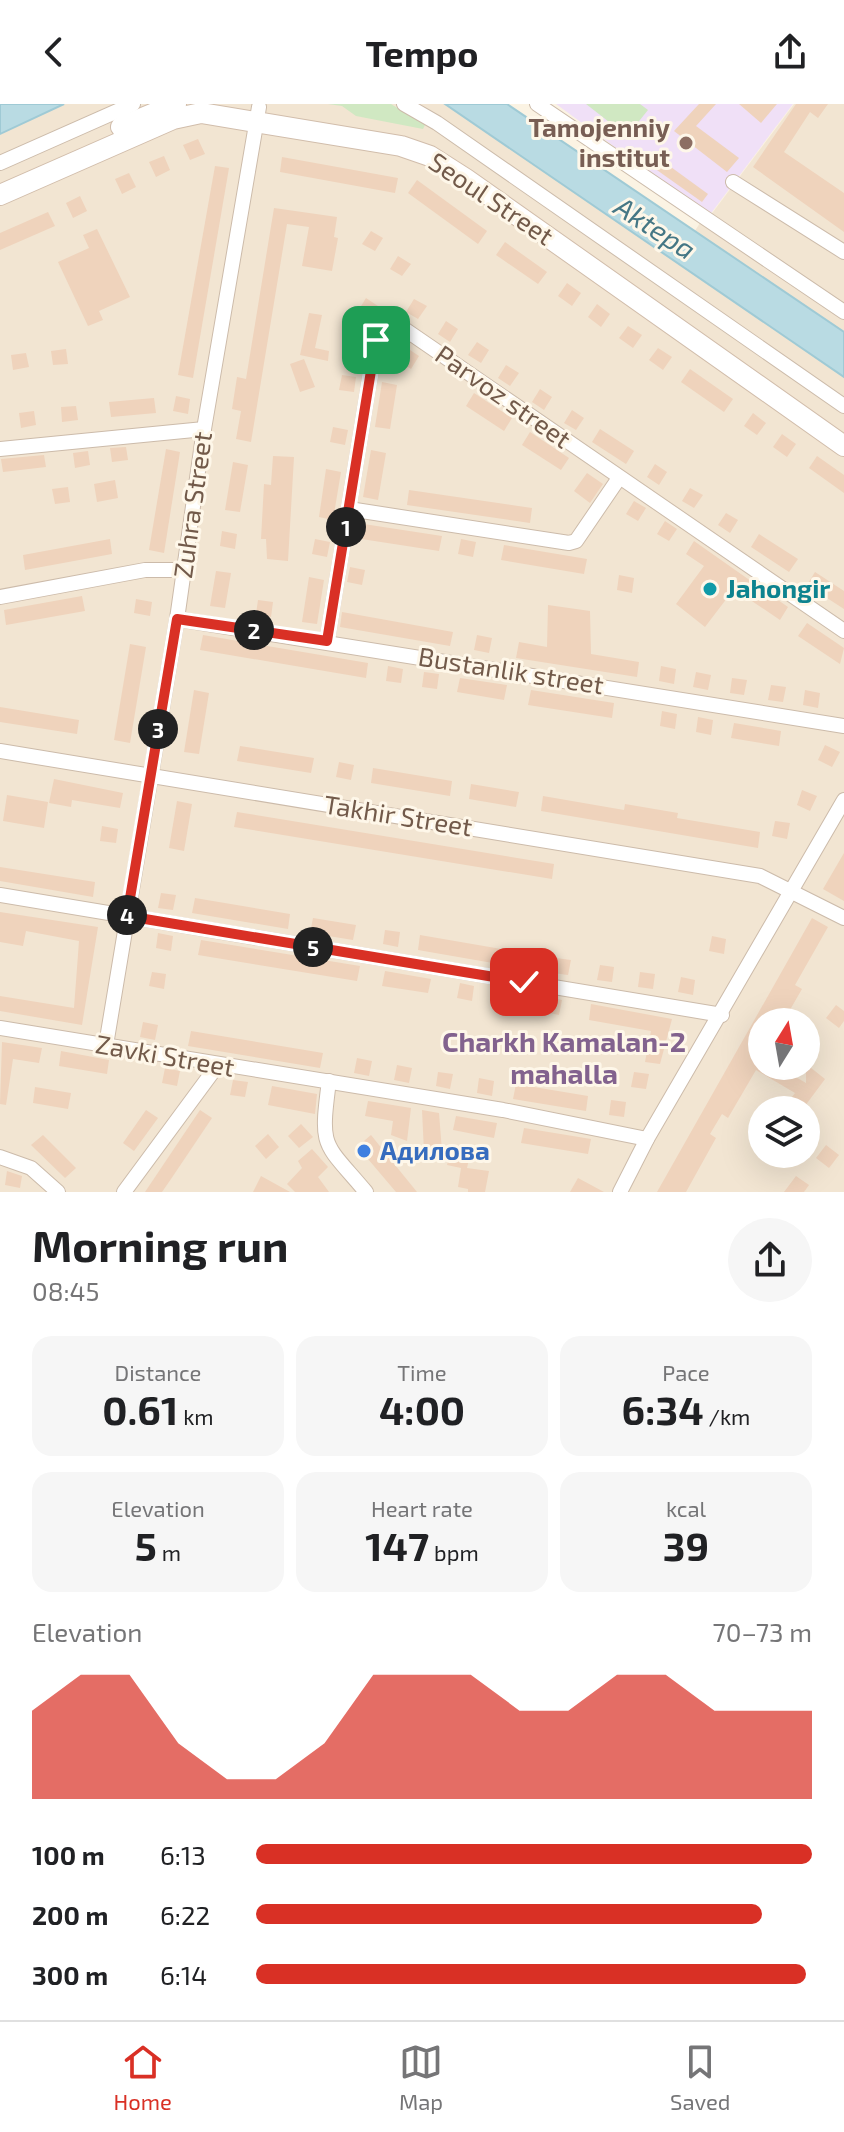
<!DOCTYPE html>
<meta charset="utf-8">
<style>
body{margin:0;font-family:"Exo 2",sans-serif;background:#f6f6f6;color:#202124;height:100vh;display:flex;flex-direction:column;font-size:30px;white-space:nowrap}
*{box-sizing:border-box;margin:0}
p{font-size:26px;color:#757577}
.icon{flex:none;width:44px;height:44px;fill:none;stroke:currentColor;stroke-width:2;stroke-linecap:round;stroke-linejoin:round}
.map{position:relative;height:1088px;overflow:hidden}
.drawer{display:flex;flex-direction:column;background:#fff;flex:1}
.drawer>*{flex:none}
.needle{width:52px;rotate:11deg}
.controls{position:absolute;left:748px;top:904px;display:grid;gap:16px}
.controls a{display:grid;place-items:center;width:72px;height:72px;border-radius:50%;background:#fff;box-shadow:0 8px 32px #0002;font-size:40px}
.pin{position:absolute;display:grid;place-items:center;width:68px;height:68px;color:#fff;margin:-34px;border-radius:16px;box-shadow:0 4px 12px #0006}
.km{position:absolute;width:40px;height:40px;margin:-20px;border-radius:50%;background:#222;color:#fff;font-size:22px;line-height:40px;text-align:center}
.round{display:grid;place-items:center;flex:none;width:84px;height:84px;border-radius:42px;background:#f6f6f6}
.overview{display:flex;align-items:center;justify-content:space-between;height:136px;padding:0 32px}
h1{font-size:44px;font-weight:700;line-height:60px}
.figures{display:grid;grid-template-columns:repeat(3,1fr);gap:12px;height:136px;padding:8px 32px}
.figures div{display:grid;align-content:center;border-radius:20px;background:#f6f6f6;text-align:center}
.figures b{font-size:40px;font-weight:700}
.figures small{font-size:22px;font-weight:400}
.figures p{font-size:22px}
.chart{height:224px;padding:16px 32px}
.chart p{display:flex;justify-content:space-between}
.chart svg{width:100%;height:144px;margin-top:8px;fill:#d93025;opacity:.7}
ul{padding:0 32px;list-style:none;font-size:26px}
li{display:grid;grid-template-columns:128px 96px 1fr;align-items:center;height:60px}
li i{height:20px;border-radius:10px;background:#d93025}
header{display:flex;justify-content:space-between;align-items:center;height:104px;padding:0 32px;background:#fff;font-size:36px;font-weight:700}
.tabs{display:flex;justify-content:space-around;align-items:center;height:112px;border-top:2px solid #e0e0e0;background:#fff;font-size:22px;color:#757577}
.tabs a{display:grid;justify-items:center;gap:4px}
.tabs .current{color:#d93025}
.map>svg:first-child{display:block}
.residential{fill:#f2e5d2;fill-rule:evenodd}
.education{fill:#f0e0f7}
.green{fill:#d0e8c2}
.water{fill:#b9dbe3;stroke:#9fcad5;stroke-width:2}
.building{fill:#efd3bc}
.lines{fill:none;stroke-linecap:round;stroke-linejoin:round}
.street-casing{stroke:#cba;stroke-width:16}
.secondary-casing{stroke:#d1bdab;stroke-width:22}
.street{stroke:#fff;stroke-width:14}
.secondary{stroke:#fff;stroke-width:20}
.route-casing{stroke:#fff;stroke-width:16}
.route{stroke:#d93025;stroke-width:10}
.education-dot{fill:#8d6e63;stroke:#fef7e9;stroke-width:3}
.culture-dot{fill:#0f9aa8;stroke:#fef7e9;stroke-width:3}
.shop-dot{fill:#3f7fe0;stroke:#fef7e9;stroke-width:3}
.labels{text-anchor:middle;stroke-width:6;stroke-linejoin:round;paint-order:stroke}
.education-label{font-size:26px;font-weight:bold;fill:#785e54;stroke:#fef7e9;text-anchor:end}
.street-label{font-size:26px;fill:#725a4a;stroke:#fef7e9}
.culture-label{font-size:26px;font-weight:bold;fill:#0d838f;stroke:#fef7e9;text-anchor:start}
.shop-label{font-size:26px;font-weight:bold;fill:#366cbe;stroke:#fef7e9;text-anchor:start}
.water-label{font-size:28px;font-style:italic;fill:#457785;stroke:#fef7e9}
.neighbourhood-label{font-size:28px;font-weight:bold;fill:#82628e;stroke:#fef7e9}
</style>
<header><svg class="icon" aria-label="back" viewBox="0 0 24 24"><path d="M15 5l-7 7 7 7"/></svg>Tempo<svg class="icon" aria-label="share" viewBox="0 0 24 24"><path d="M12 15V3M7 8l5-5 5 5M5 13v7h14v-7"/></svg></header>
<div class="map">
<svg width="844" height="1088" viewBox="0 0 844 1088">
<rect width="100%" height="100%" fill="#fbf3e3"/>
<g class="residential">
<path d="M 57,0 L 458,0 L 680,151 L 703,114 L 844,208 L 844,1088 L 0,1088 L 0,27 ZM 762,918 L 806,918 L 806,962 L 762,962 ZM 762,1006 L 806,1006 L 806,1050 L 762,1050 Z"/>
<path d="M 794,0 L 844,0 L 844,202 L 710,112 Z"/>
</g>
<path class="education" d="M 556,0 L 793,0 L 709,112 Z"/>
<g class="green">
<path d="M 328,0 L 391,0 L 425,21 L 423,25 L 356,12 L 342,2 Z"/>
<path d="M 586,0 L 640,0 L 648,6 L 627,32 Z"/>
</g>
<g class="water">
<path d="M 0,0 L 64,0 L 0,30 Z"/>
<path d="M 445,0 L 507,0 L 844,228 L 844,273 Z"/>
</g>
<g class="building">
<path d="M 699,0 L 716,0 L 696,22 L 739,54 L 727,68 L 674,27 Z"/>
<path d="M 739,0 L 777,0 L 761,19 Z"/>
<path d="M 796,0 L 828,0 L 818,14 L 810,8 L 784,48 L 844,89 L 844,128 L 753,63 Z"/>
<path d="M 198,35 L 205,50 L 190,56 L 183,41 Z"/>
<path d="M 653,50 L 708,90 L 702,98 L 647,59 Z"/>
<path d="M 164,52 L 170,66 L 156,73 L 149,58 Z"/>
<path d="M 282,53 L 398,74 L 395,89 L 280,68 Z"/>
<path d="M 215,62 L 229,64 L 193,274 L 178,271 Z"/>
<path d="M 129,69 L 136,83 L 122,90 L 115,75 Z"/>
<path d="M 417,76 L 487,127 L 478,140 L 408,89 Z"/>
<path d="M 80,92 L 87,107 L 73,114 L 66,99 Z"/>
<path d="M 274,104 L 337,113 L 334,133 L 338,134 L 332,167 L 302,162 L 309,123 L 287,120 L 251,338 L 236,335 L 241,307 L 232,305 L 237,273 L 246,275 Z"/>
<path d="M 48,108 L 55,122 L 0,146 L 0,129 Z"/>
<path d="M 97,125 L 130,193 L 99,207 L 103,216 L 88,222 L 58,158 L 89,144 L 83,131 Z"/>
<path d="M 371,127 L 383,134 L 375,147 L 362,140 Z"/>
<path d="M 505,138 L 547,168 L 538,180 L 496,151 Z"/>
<path d="M 398,152 L 411,160 L 402,172 L 390,165 Z"/>
<path d="M 567,179 L 581,189 L 572,202 L 558,192 Z"/>
<path d="M 366,194 L 378,202 L 370,215 L 358,207 Z"/>
<path d="M 414,195 L 427,202 L 418,215 L 406,208 Z"/>
<path d="M 597,200 L 610,210 L 601,223 L 588,213 Z"/>
<path d="M 309,209 L 322,211 L 315,244 L 329,247 L 328,257 L 300,251 Z"/>
<path d="M 446,217 L 458,225 L 450,238 L 438,230 Z"/>
<path d="M 628,222 L 642,231 L 633,244 L 619,234 Z"/>
<path d="M 348,231 L 363,234 L 360,249 L 345,246 Z"/>
<path d="M 477,238 L 489,246 L 481,259 L 468,251 Z"/>
<path d="M 407,244 L 419,252 L 411,265 L 399,257 Z"/>
<path d="M 658,244 L 672,253 L 663,266 L 649,256 Z"/>
<path d="M 66,245 L 68,260 L 53,261 L 51,247 Z"/>
<path d="M 26,249 L 29,263 L 13,266 L 11,251 Z"/>
<path d="M 304,255 L 315,283 L 300,288 L 290,260 Z"/>
<path d="M 506,261 L 519,269 L 510,282 L 498,274 Z"/>
<path d="M 690,265 L 733,295 L 724,308 L 681,278 Z"/>
<path d="M 342,271 L 356,273 L 354,288 L 339,286 Z"/>
<path d="M 382,278 L 397,281 L 390,325 L 375,323 Z"/>
<path d="M 540,285 L 552,293 L 544,306 L 532,298 Z"/>
<path d="M 474,289 L 512,314 L 504,327 L 466,302 Z"/>
<path d="M 176,292 L 190,295 L 188,310 L 173,307 Z"/>
<path d="M 154,294 L 156,309 L 111,313 L 109,298 Z"/>
<path d="M 76,302 L 78,316 L 62,318 L 61,303 Z"/>
<path d="M 572,306 L 584,314 L 576,326 L 564,319 Z"/>
<path d="M 34,307 L 36,321 L 21,324 L 19,309 Z"/>
<path d="M 753,309 L 766,319 L 757,331 L 744,322 Z"/>
<path d="M 333,323 L 348,326 L 345,341 L 330,338 Z"/>
<path d="M 600,325 L 634,347 L 626,360 L 592,338 Z"/>
<path d="M 530,328 L 569,354 L 561,366 L 522,341 Z"/>
<path d="M 782,330 L 796,340 L 787,353 L 773,343 Z"/>
<path d="M 126,343 L 128,356 L 112,358 L 110,344 Z"/>
<path d="M 166,345 L 180,348 L 164,449 L 149,446 Z"/>
<path d="M 371,346 L 386,349 L 378,396 L 363,393 Z"/>
<path d="M 88,347 L 90,361 L 75,364 L 73,349 Z"/>
<path d="M 44,351 L 46,363 L 3,368 L 1,355 Z"/>
<path d="M 273,352 L 294,353 L 288,457 L 267,455 L 266,435 L 261,435 L 264,380 L 271,381 Z"/>
<path d="M 817,352 L 844,371 L 844,389 L 809,364 Z"/>
<path d="M 233,358 L 248,361 L 240,408 L 225,406 Z"/>
<path d="M 655,360 L 667,368 L 659,381 L 647,373 Z"/>
<path d="M 326,365 L 341,368 L 333,416 L 319,413 Z"/>
<path d="M 587,369 L 603,380 L 590,399 L 574,387 Z"/>
<path d="M 115,376 L 118,394 L 97,398 L 94,380 Z"/>
<path d="M 68,383 L 70,398 L 55,400 L 52,385 Z"/>
<path d="M 690,384 L 703,391 L 694,404 L 682,397 Z"/>
<path d="M 409,386 L 532,404 L 530,419 L 407,401 Z"/>
<path d="M 634,397 L 646,404 L 638,417 L 626,410 Z"/>
<path d="M 726,409 L 738,416 L 730,429 L 718,421 Z"/>
<path d="M 665,417 L 677,425 L 669,437 L 657,430 Z"/>
<path d="M 357,419 L 442,432 L 439,447 L 355,434 Z"/>
<path d="M 222,427 L 237,430 L 235,445 L 220,442 Z"/>
<path d="M 759,430 L 798,455 L 789,468 L 751,443 Z"/>
<path d="M 110,435 L 112,450 L 25,466 L 23,451 Z"/>
<path d="M 315,435 L 330,438 L 327,453 L 312,450 Z"/>
<path d="M 461,435 L 476,438 L 473,453 L 458,450 Z"/>
<path d="M 694,437 L 788,503 L 780,516 L 734,485 L 705,523 L 676,500 L 704,462 L 686,450 Z"/>
<path d="M 504,441 L 587,455 L 584,470 L 501,456 Z"/>
<path d="M 350,463 L 365,466 L 362,481 L 347,478 Z"/>
<path d="M 216,467 L 231,469 L 225,504 L 210,502 Z"/>
<path d="M 815,468 L 844,487 L 844,505 L 807,481 Z"/>
<path d="M 619,471 L 634,474 L 632,489 L 617,486 Z"/>
<path d="M 309,473 L 324,476 L 317,520 L 302,518 Z"/>
<path d="M 82,492 L 85,507 L 6,521 L 4,506 Z"/>
<path d="M 136,495 L 152,498 L 150,512 L 134,509 Z"/>
<path d="M 258,496 L 273,498 L 271,513 L 256,510 Z"/>
<path d="M 548,501 L 590,507 L 591,550 L 639,558 L 637,573 L 516,554 L 519,538 L 547,543 Z"/>
<path d="M 342,508 L 453,528 L 450,542 L 340,523 Z"/>
<path d="M 807,519 L 844,544 L 840,560 L 798,532 Z"/>
<path d="M 203,531 L 368,559 L 366,574 L 200,546 Z"/>
<path d="M 477,531 L 492,534 L 489,549 L 474,546 Z"/>
<path d="M 130,540 L 146,543 L 130,639 L 114,636 Z"/>
<path d="M 388,562 L 403,565 L 401,579 L 386,577 Z"/>
<path d="M 661,562 L 676,565 L 674,580 L 659,577 Z"/>
<path d="M 424,568 L 439,570 L 437,585 L 422,583 Z"/>
<path d="M 696,568 L 711,571 L 708,586 L 693,583 Z"/>
<path d="M 460,574 L 507,581 L 504,596 L 457,588 Z"/>
<path d="M 732,574 L 747,576 L 744,591 L 730,589 Z"/>
<path d="M 771,581 L 786,583 L 783,598 L 768,596 Z"/>
<path d="M 194,586 L 209,589 L 199,650 L 184,648 Z"/>
<path d="M 531,586 L 614,599 L 612,614 L 528,601 Z"/>
<path d="M 805,586 L 820,589 L 818,604 L 803,601 Z"/>
<path d="M 0,603 L 79,616 L 77,630 L 0,618 Z"/>
<path d="M 662,607 L 677,610 L 675,625 L 660,622 Z"/>
<path d="M 698,613 L 713,616 L 711,631 L 696,628 Z"/>
<path d="M 734,619 L 781,627 L 779,642 L 731,634 Z"/>
<path d="M 825,641 L 840,648 L 832,663 L 818,656 Z"/>
<path d="M 240,642 L 314,654 L 311,669 L 237,657 Z"/>
<path d="M 339,658 L 354,661 L 351,676 L 336,673 Z"/>
<path d="M 373,664 L 452,677 L 450,692 L 371,679 Z"/>
<path d="M 54,675 L 123,689 L 120,704 L 72,696 L 71,703 L 49,699 Z"/>
<path d="M 471,680 L 519,688 L 516,703 L 469,695 Z"/>
<path d="M 802,686 L 817,692 L 810,707 L 797,701 Z"/>
<path d="M 7,691 L 48,698 L 44,724 L 3,717 Z"/>
<path d="M 543,692 L 624,706 L 625,700 L 678,709 L 677,714 L 760,728 L 758,744 L 541,707 Z"/>
<path d="M 177,697 L 192,700 L 184,747 L 169,744 Z"/>
<path d="M 237,708 L 554,760 L 552,775 L 234,723 Z"/>
<path d="M 775,717 L 790,719 L 787,735 L 772,732 Z"/>
<path d="M 102,722 L 118,725 L 116,739 L 100,737 Z"/>
<path d="M 844,749 L 844,797 L 823,785 Z"/>
<path d="M 0,763 L 95,778 L 93,793 L 0,777 Z"/>
<path d="M 161,789 L 176,791 L 173,806 L 158,804 Z"/>
<path d="M 195,794 L 290,810 L 288,825 L 192,809 Z"/>
<path d="M 0,808 L 98,823 L 82,921 L 0,907 L 0,892 L 74,904 L 79,837 L 26,827 L 23,842 L 0,838 Z"/>
<path d="M 313,814 L 356,821 L 353,836 L 310,829 Z"/>
<path d="M 812,814 L 828,823 L 795,881 L 802,885 L 783,918 L 762,918 L 762,962 L 777,962 L 806,979 L 806,960 L 825,975 L 802,1006 L 782,1006 L 795,989 L 756,966 L 728,1014 L 722,1010 L 710,1030 L 716,1034 L 686,1088 L 657,1088 Z"/>
<path d="M 385,826 L 400,828 L 398,843 L 383,840 Z"/>
<path d="M 158,829 L 173,832 L 171,847 L 156,844 Z"/>
<path d="M 420,831 L 524,849 L 521,864 L 418,846 Z"/>
<path d="M 712,832 L 726,835 L 724,850 L 709,847 Z"/>
<path d="M 201,836 L 360,862 L 357,877 L 198,851 Z"/>
<path d="M 556,854 L 571,856 L 568,871 L 553,869 Z"/>
<path d="M 600,861 L 614,863 L 612,878 L 597,876 Z"/>
<path d="M 385,867 L 431,875 L 428,889 L 382,882 Z"/>
<path d="M 152,868 L 166,870 L 164,885 L 149,882 Z"/>
<path d="M 640,868 L 655,870 L 653,885 L 638,883 Z"/>
<path d="M 681,873 L 695,876 L 693,891 L 678,888 Z"/>
<path d="M 460,879 L 474,882 L 472,897 L 457,894 Z"/>
<path d="M 497,885 L 512,888 L 509,903 L 494,900 Z"/>
<path d="M 547,893 L 562,896 L 559,911 L 544,908 Z"/>
<path d="M 591,900 L 672,915 L 660,960 L 645,958 L 651,927 L 589,916 Z"/>
<path d="M 836,901 L 844,907 L 844,917 L 839,924 L 826,914 Z"/>
<path d="M 143,918 L 158,921 L 155,936 L 140,933 Z"/>
<path d="M 191,927 L 323,949 L 320,964 L 188,942 Z"/>
<path d="M 2,938 L 42,944 L 39,959 L 13,955 L 6,1001 L 0,1000 Z"/>
<path d="M 61,947 L 109,956 L 107,970 L 59,962 Z"/>
<path d="M 357,954 L 372,957 L 369,972 L 354,969 Z"/>
<path d="M 397,961 L 412,964 L 409,979 L 394,976 Z"/>
<path d="M 165,964 L 180,967 L 177,982 L 162,979 Z"/>
<path d="M 438,968 L 453,970 L 450,985 L 436,982 Z"/>
<path d="M 634,968 L 649,970 L 646,985 L 631,983 Z"/>
<path d="M 479,974 L 494,977 L 492,992 L 477,989 Z"/>
<path d="M 233,976 L 248,978 L 245,993 L 230,991 Z"/>
<path d="M 516,980 L 588,992 L 586,1007 L 513,995 Z"/>
<path d="M 272,982 L 317,990 L 315,1010 L 268,1001 Z"/>
<path d="M 35,983 L 71,989 L 68,1005 L 33,999 Z"/>
<path d="M 611,996 L 626,998 L 624,1013 L 609,1011 Z"/>
<path d="M 368,997 L 411,1004 L 407,1037 L 391,1031 L 393,1017 L 365,1012 Z"/>
<path d="M 146,1006 L 158,1014 L 134,1047 L 123,1039 Z"/>
<path d="M 200,1006 L 212,1014 L 171,1075 L 162,1088 L 145,1088 Z"/>
<path d="M 422,1006 L 439,1009 L 442,1047 L 424,1048 Z"/>
<path d="M 456,1012 L 497,1019 L 494,1034 L 453,1026 Z"/>
<path d="M 301,1020 L 313,1033 L 299,1044 L 288,1032 Z"/>
<path d="M 524,1024 L 591,1035 L 588,1050 L 521,1039 Z"/>
<path d="M 268,1030 L 279,1043 L 266,1055 L 255,1042 Z"/>
<path d="M 43,1031 L 76,1064 L 65,1074 L 31,1041 Z"/>
<path d="M 371,1031 L 391,1056 L 417,1088 L 396,1088 L 368,1055 L 358,1042 Z"/>
<path d="M 826,1041 L 839,1051 L 829,1064 L 816,1054 Z"/>
<path d="M 312,1045 L 328,1063 L 318,1073 L 329,1088 L 295,1088 L 287,1080 L 302,1064 L 298,1057 Z"/>
<path d="M 450,1047 L 470,1051 L 467,1064 L 489,1067 L 485,1088 L 468,1088 L 468,1085 L 458,1083 L 461,1064 L 447,1061 Z"/>
<path d="M 7,1067 L 22,1072 L 20,1084 L 5,1081 Z"/>
<path d="M 261,1072 L 290,1088 L 253,1088 Z"/>
<path d="M 796,1072 L 809,1081 L 804,1088 L 784,1088 Z"/>
<path d="M 578,1074 L 604,1088 L 570,1088 Z"/>
</g>
<g class="lines">
<g class="street-casing">
<g id="street">
<path d="M 404,0 L 437,19 L 844,302"/>
<path d="M 537,0 L 844,208"/>
<path d="M 0,59 L 133,0"/>
<path d="M 733,78 L 844,148"/>
<path d="M 0,345 L 204,325"/>
<path d="M 349,405 L 569,439 L 576,437 L 619,374"/>
<path d="M 0,493 L 145,466 L 184,466"/>
<path d="M 177,515 L 844,622"/>
<path d="M 327,537 L 376,236 L 384,224 L 397,220 L 844,527"/>
<path d="M 0,647 L 760,772 L 844,814"/>
<path d="M 0,791 L 722,911"/>
<path d="M 0,924 L 503,1006 L 647,1035"/>
<path d="M 106,941 L 177,515 L 204,325 L 259,3"/>
<path d="M 329,977 C 320,1046 323,1037 366,1088"/>
<path d="M 0,1053 L 31,1064 L 58,1088"/>
<path d="M 124,1088 L 217,962"/>
<path d="M 620,1088 L 647,1035 L 844,696"/>
</g>
</g>
<g class="secondary-casing">
<g id="secondary">
<path d="M 121,23 L 176,0"/>
<path d="M 0,91 L 173,15 L 201,9 L 401,42 L 430,52 L 466,75 L 844,342"/>
</g>
</g>
<use href="#street" class="street"/>
<use href="#secondary" class="secondary"/>
</g>
<g class="lines">
<g class="route-casing">
<path id="route" d="M 376,236 L 327,537 L 177,515 L 127,812 L 524,878"/>
</g>
<use href="#route" class="route"/>
</g>
<circle class="education-dot" cx="686" cy="39" r="8"/>
<circle class="culture-dot" cx="710" cy="485" r="8"/>
<circle class="shop-dot" cx="364" cy="1047" r="8"/>
<g class="labels">
<g class="education-label">
<text x="670" y="33">Tamojenniy<tspan x="670" dy="30">institut</tspan></text>
</g>
<g class="street-label">
<text transform="translate(491 95) rotate(34)" y="9">Seoul Street</text>
<text transform="translate(503 293) rotate(35)" y="9">Parvoz street</text>
<text transform="translate(193 401) rotate(-82)" y="9">Zuhra Street</text>
<text transform="translate(511 567) rotate(9)" y="9">Bustanlik street</text>
<text transform="translate(398 712) rotate(9)" y="9">Takhir Street</text>
<text transform="translate(165 952) rotate(10)" y="9">Zavki Street</text>
</g>
<g class="culture-label">
<text x="726" y="494">Jahongir</text>
</g>
<g class="shop-label">
<text x="380" y="1056">Адилова</text>
</g>
<g class="water-label">
<text transform="translate(655 124) rotate(33)" y="10">Aktepa</text>
</g>
<g class="neighbourhood-label">
<text x="564" y="948">Charkh Kamalan-2<tspan x="564" dy="32">mahalla</tspan></text>
</g>
</g>
</svg>
<div class="controls">
<a><svg class="needle" viewBox="-14 -14 28 28"><path d="M0-13l5 13h-10z" fill="#e53935"/><path d="M0 13l5-13h-10z" fill="#757577"/></svg></a>
<a><svg class="icon" aria-label="layers" viewBox="0 0 24 24"><path d="M12 4l9 5-9 5-9-5zM3 14l9 5 9-5"/></svg></a>
</div>
<div class="pin" style="left:376px;top:236px;background:#1e9e55"><svg class="icon" aria-label="arrive" viewBox="0 0 24 24"><path d="M6 21V4h12l-3 4 3 4H6"/></svg></div>
<div class="pin" style="left:524px;top:878px;background:#d93025"><svg class="icon" aria-label="check" viewBox="0 0 24 24"><path d="M5 12l5 5 9-10"/></svg></div>
<b class="km" style="left:346px;top:423px">1</b>
<b class="km" style="left:254px;top:526px">2</b>
<b class="km" style="left:158px;top:625px">3</b>
<b class="km" style="left:127px;top:811px">4</b>
<b class="km" style="left:313px;top:843px">5</b>
</div>
<section class="drawer">
<div class="overview"><div><h1>Morning run</h1><p>08:45</p></div><a class="round"><svg class="icon" aria-label="share" viewBox="0 0 24 24"><path d="M12 15V3M7 8l5-5 5 5M5 13v7h14v-7"/></svg></a></div>
<div class="figures">
<div><p>Distance</p><b>0.61<small> km</small></b></div>
<div><p>Time</p><b>4:00</b></div>
<div><p>Pace</p><b>6:34<small> /km</small></b></div>
</div>
<div class="figures">
<div><p>Elevation</p><b>5<small> m</small></b></div>
<div><p>Heart rate</p><b>147<small> bpm</small></b></div>
<div><p>kcal</p><b>39</b></div>
</div>
<div class="chart"><p><span>Elevation</span>70–73 m</p>
<svg viewBox="0 0 160 44" preserveAspectRatio="none"><path d="M0 44V17L10 6L20 6L30 27L40 38L50 38L60 27L70 6L80 6L90 6L100 17L110 17L120 6L130 6L140 17L150 17L160 17V44z"/></svg>
</div>
<ul>
<li><b>100 m</b>6:13<i style="width:100%"></i></li>
<li><b>200 m</b>6:22<i style="width:91%"></i></li>
<li><b>300 m</b>6:14<i style="width:99%"></i></li>
</ul>
</section>
<nav class="tabs">
<a class="current"><svg class="icon" aria-label="home" viewBox="0 0 24 24"><path d="M3 11l9-7 9 7M6 9v11h12V9"/></svg>Home</a>
<a><svg class="icon" aria-label="map" viewBox="0 0 24 24"><path d="M3 6l6-2 6 2 6-2v14l-6 2-6-2-6 2zM9 4v14M15 6v14"/></svg>Map</a>
<a><svg class="icon" aria-label="saved" viewBox="0 0 24 24"><path d="M7 4h10v16l-5-4-5 4z"/></svg>Saved</a>
</nav>
